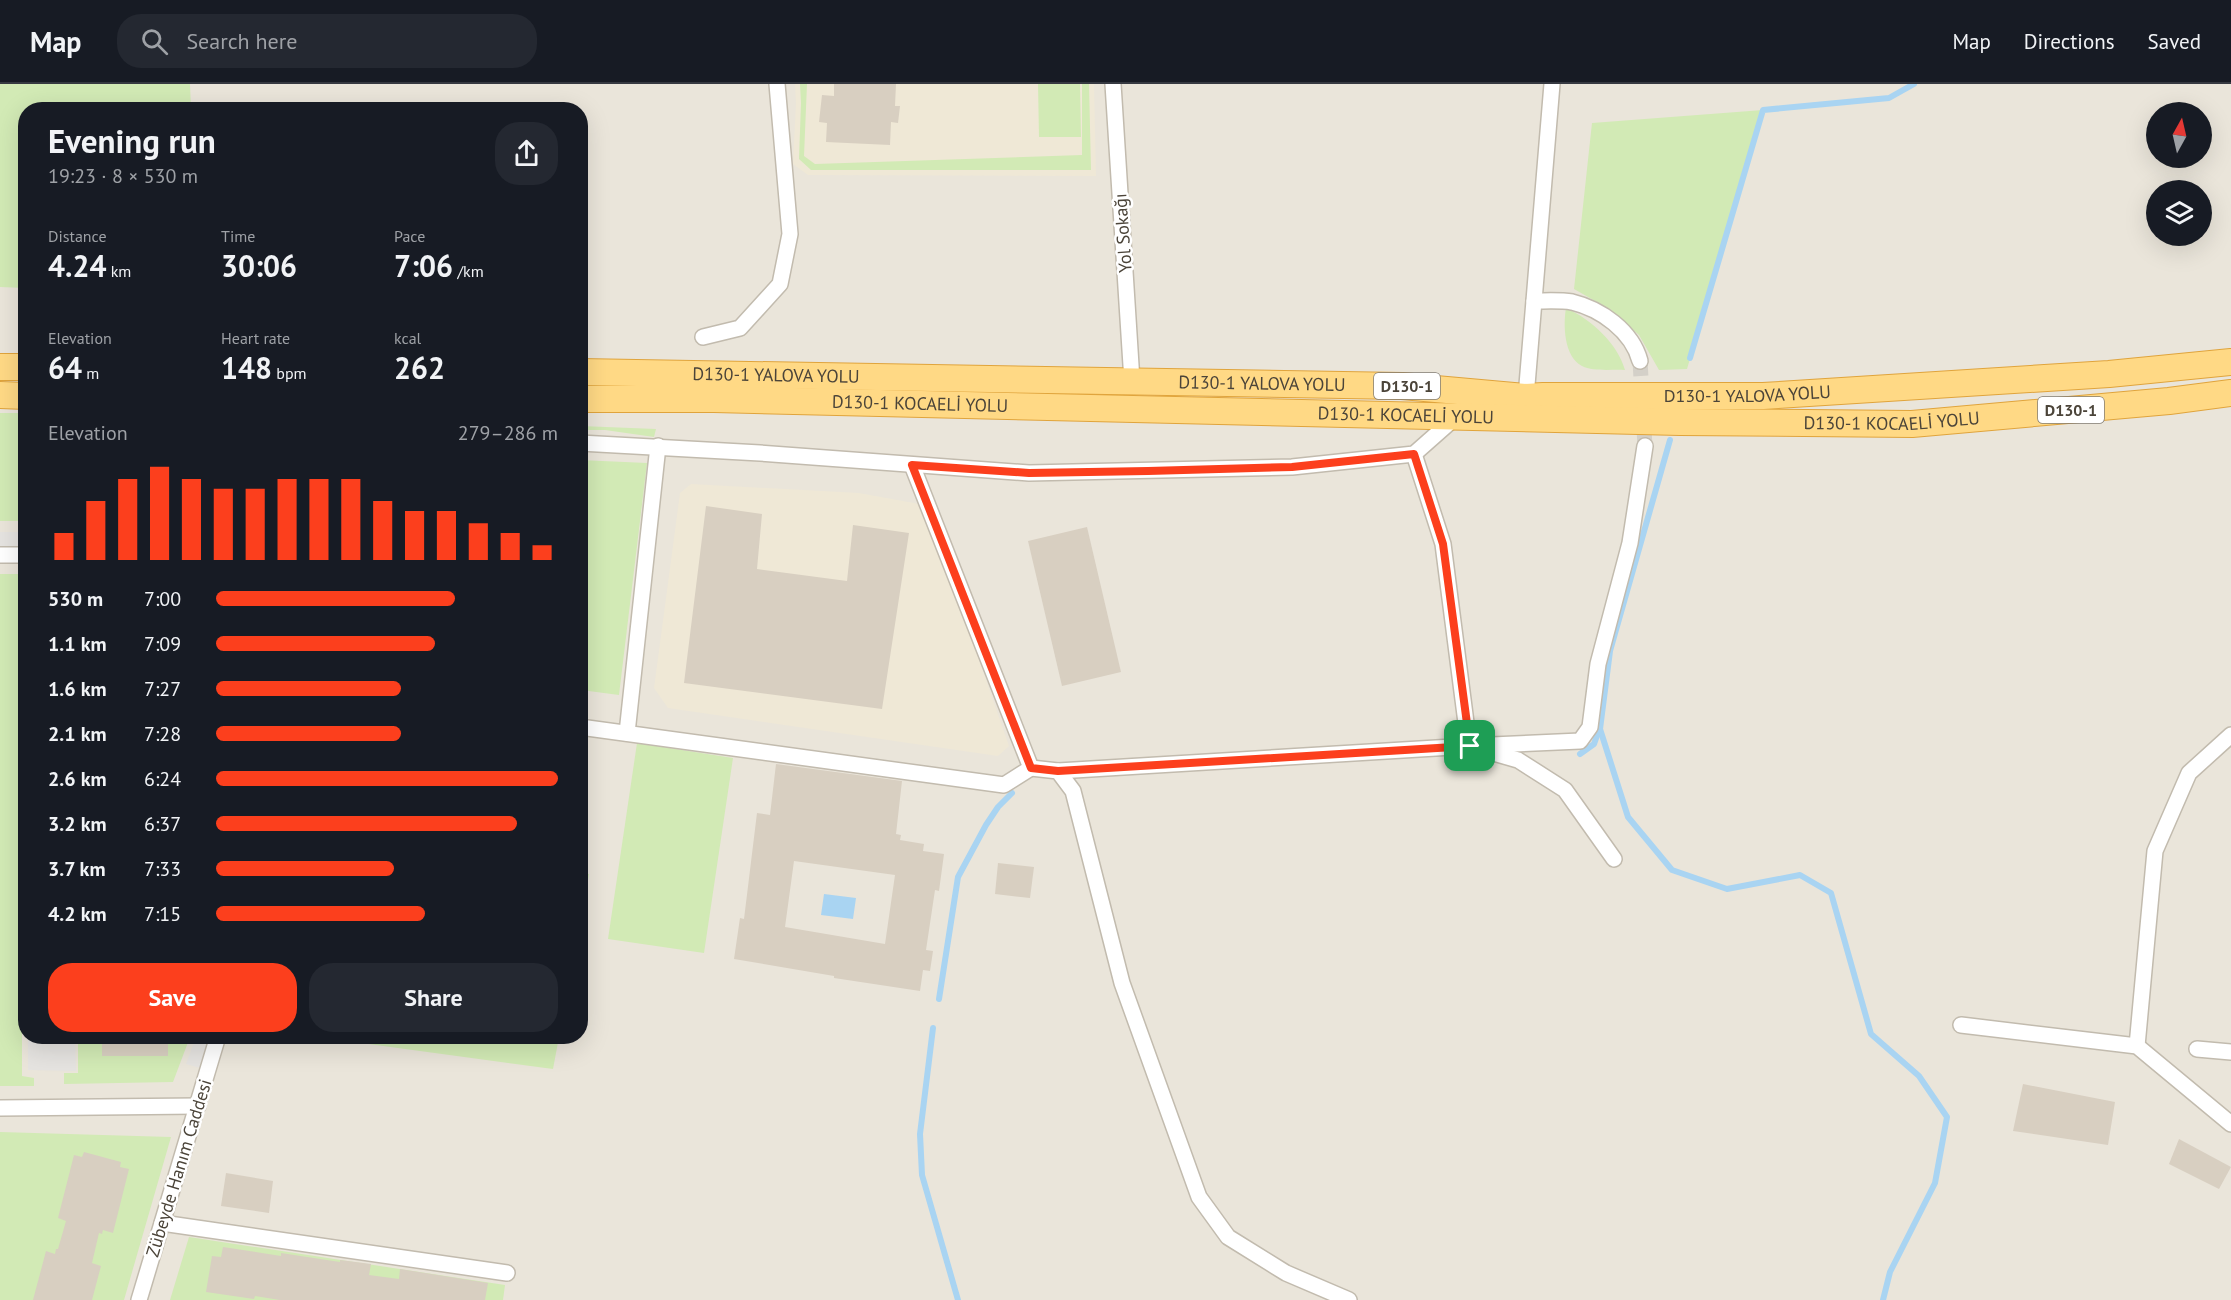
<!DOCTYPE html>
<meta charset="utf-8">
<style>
body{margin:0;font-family:"PT Sans",sans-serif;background:#242831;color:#f1f3f6;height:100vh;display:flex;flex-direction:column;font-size:22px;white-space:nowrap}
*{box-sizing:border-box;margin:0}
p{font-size:20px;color:#9ea1a6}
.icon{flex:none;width:33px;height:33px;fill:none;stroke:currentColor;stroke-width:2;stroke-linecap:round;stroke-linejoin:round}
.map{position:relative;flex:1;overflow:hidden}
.drawer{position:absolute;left:18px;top:18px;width:570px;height:942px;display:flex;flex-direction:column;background:#171b24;border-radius:24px;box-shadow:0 6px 24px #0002}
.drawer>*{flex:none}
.needle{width:39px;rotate:8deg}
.tools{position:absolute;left:2146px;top:18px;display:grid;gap:12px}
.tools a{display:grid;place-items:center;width:66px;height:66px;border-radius:50%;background:#171b24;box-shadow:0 6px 24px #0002;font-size:30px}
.pin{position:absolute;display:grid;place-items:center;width:51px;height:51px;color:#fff;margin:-26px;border-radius:12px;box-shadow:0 3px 9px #0006}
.round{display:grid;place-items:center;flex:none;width:63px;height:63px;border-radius:24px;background:#242831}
.summary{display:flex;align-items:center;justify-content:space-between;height:102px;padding:0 30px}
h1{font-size:33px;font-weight:800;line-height:45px}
.metrics{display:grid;grid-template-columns:repeat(3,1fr);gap:9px;height:102px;padding:6px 30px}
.metrics div{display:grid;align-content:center}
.metrics b{font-size:30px;font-weight:800}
.metrics small{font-size:16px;font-weight:400}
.metrics p{font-size:16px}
.chart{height:168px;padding:12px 30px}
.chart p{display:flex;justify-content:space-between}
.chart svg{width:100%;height:108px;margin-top:6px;stroke:#fc3f1d;stroke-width:6}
.action{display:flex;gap:12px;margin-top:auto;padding:12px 30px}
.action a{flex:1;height:69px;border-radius:24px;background:#fc3f1d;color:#fff;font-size:24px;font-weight:800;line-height:69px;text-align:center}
.action a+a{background:#242831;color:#f1f3f6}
ul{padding:0 30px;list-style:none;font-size:20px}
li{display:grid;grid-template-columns:96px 72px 1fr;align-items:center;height:45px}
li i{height:15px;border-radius:8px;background:#fc3f1d}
header{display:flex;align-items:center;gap:36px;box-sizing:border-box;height:84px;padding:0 30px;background:#171b24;border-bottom:2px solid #363941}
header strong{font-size:28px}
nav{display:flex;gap:33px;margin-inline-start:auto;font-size:21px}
.search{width:420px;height:54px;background:#242831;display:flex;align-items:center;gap:15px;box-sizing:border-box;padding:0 21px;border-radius:24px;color:#9ea1a6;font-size:22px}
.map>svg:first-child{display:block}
.residential{fill:#eae5da;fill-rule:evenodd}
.education{fill:#efe8d6}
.green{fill:#d2eab5}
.parking{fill:#e5e3e0}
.water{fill:#a9d4f2}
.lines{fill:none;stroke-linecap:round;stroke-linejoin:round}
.stream{stroke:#a9d4f2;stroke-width:6}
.building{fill:#d8cfc1;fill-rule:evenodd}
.minor-tunnel{stroke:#d4d0c8;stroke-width:15;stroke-dasharray:15 8;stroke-linecap:butt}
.minor-casing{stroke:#c2bbae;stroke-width:18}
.trunk-casing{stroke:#e0a43c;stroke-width:28}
.minor{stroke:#fff;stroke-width:15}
.trunk{stroke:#ffd985;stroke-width:26}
.route-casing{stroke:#fff;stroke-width:12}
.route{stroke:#fc3f1d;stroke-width:8}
.labels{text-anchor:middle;stroke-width:5;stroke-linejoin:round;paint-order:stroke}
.shield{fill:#fff;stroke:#817c74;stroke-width:1.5}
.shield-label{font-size:16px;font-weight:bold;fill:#4b4439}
.street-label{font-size:18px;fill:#4b4439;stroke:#fff}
</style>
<header>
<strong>Map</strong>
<div class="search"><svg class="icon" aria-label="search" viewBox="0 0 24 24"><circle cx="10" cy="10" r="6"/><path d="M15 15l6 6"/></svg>Search here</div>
<nav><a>Map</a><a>Directions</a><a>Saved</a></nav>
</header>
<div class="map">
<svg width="2231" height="1216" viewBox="0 0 2231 1216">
<rect width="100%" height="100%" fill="#f6f3ec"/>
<path class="residential" d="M 0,0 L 2231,0 L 2231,1216 L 0,1216 ZM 26,26 L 580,26 L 580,952 L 26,952 ZM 2157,28 L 2202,28 L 2202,74 L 2157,74 ZM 2157,106 L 2202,106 L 2202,152 L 2157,152 Z"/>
<g class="education">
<path d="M 795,0 L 1094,0 L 1096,92 L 808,91 L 793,80 L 796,19 Z"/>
<path d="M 691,400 L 859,409 L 925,421 L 1009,662 L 998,672 L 668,624 L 654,604 L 680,409 Z"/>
</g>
<g class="green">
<path d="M 0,0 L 190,0 L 191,25 L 26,26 L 25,204 L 0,203 Z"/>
<path d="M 800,0 L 807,0 L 804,72 L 815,80 L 1082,71 L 1082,0 L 1089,0 L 1091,86 L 811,86 L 799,75 L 801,19 Z"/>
<path d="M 1038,0 L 1080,0 L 1081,53 L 1039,53 Z"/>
<path d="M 1763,26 L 1687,285 L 1659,286 L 1639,251 L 1611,226 L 1574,205 L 1592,39 Z"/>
<path d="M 1566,224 C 1592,236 1617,259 1625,286 C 1613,285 1594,288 1582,282 C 1564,273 1563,241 1566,224 Z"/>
<rect x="0" y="329" width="25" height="108"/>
<path d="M 581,342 L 656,345 L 654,353 L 605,346 L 581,346 Z"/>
<path d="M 580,376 L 647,379 L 619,611 L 581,606 Z"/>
<path d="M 0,490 L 25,490 L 26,597 L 23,597 L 23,658 L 26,658 L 26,880 L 22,880 L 22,992 L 34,994 L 34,1002 L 0,1002 Z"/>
<path d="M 637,659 L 733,674 L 704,869 L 608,855 Z"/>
<path d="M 581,789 L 589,790 L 581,835 L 580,789 Z"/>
<path d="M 78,953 L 190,953 L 173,998 L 64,1000 L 64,989 L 78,989 Z"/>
<path d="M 317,953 L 559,953 L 553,985 Z"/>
<path d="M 0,1048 L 171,1053 L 124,1216 L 0,1216 Z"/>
<path d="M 189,1153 L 505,1201 L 503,1216 L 170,1216 Z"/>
</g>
<g class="parking">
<rect x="0" y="448" width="25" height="15"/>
<path d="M 28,953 L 75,953 L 76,987 L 28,986 Z"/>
<path d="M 196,953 L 211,953 L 200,984 L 186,980 Z"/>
</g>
<path class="water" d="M 824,810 L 856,814 L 853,835 L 821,831 Z"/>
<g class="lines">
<g class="stream">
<path d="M 1690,274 L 1763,26 L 1889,14 L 1914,0"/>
<path d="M 1670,356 L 1610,567 L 1600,645 L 1628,733 L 1672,786 L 1727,805 L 1800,791 L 1831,809 L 1871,950 L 1919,992 L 1947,1033 L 1935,1099 L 1890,1188 L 1883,1216"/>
<path d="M 1580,670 L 1594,660 L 1600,643"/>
<path d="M 939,915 L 958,793 L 986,741 L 998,723 L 1012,709"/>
<path d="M 933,944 L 920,1050 L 922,1091 L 958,1216"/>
</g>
</g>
<g class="building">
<path d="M 834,0 L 896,0 L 895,22 L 900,22 L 898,39 L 891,38 L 890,61 L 826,58 L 827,39 L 819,38 L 822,11 L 834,12 Z"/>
<path d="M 706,422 L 762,430 L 757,485 L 847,497 L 853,441 L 909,449 L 882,625 L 684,599 Z"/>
<path d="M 1087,443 L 1121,588 L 1062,602 L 1028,457 Z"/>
<path d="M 776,680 L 902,697 L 896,750 L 901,751 L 900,756 L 924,760 L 923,767 L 944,770 L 939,807 L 935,806 L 926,866 L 933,867 L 930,887 L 923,886 L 920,907 L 834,894 L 834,892 L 734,875 L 740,834 L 744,835 L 757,729 L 770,731 ZM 794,777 L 895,791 L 885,860 L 785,843 Z"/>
<path d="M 998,779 L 1034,783 L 1030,814 L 995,810 Z"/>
<rect x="102" y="952" width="66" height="20"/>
<path d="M 2023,1000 L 2115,1018 L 2108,1061 L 2013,1047 Z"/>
<path d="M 2179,1055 L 2231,1083 L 2219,1105 L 2169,1080 Z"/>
<path d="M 84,1068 L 121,1078 L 120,1083 L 129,1085 L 113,1149 L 103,1146 L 102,1150 L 99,1149 L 92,1179 L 101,1182 L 92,1216 L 33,1216 L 46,1167 L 55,1170 L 56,1165 L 58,1165 L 66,1137 L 58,1134 L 74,1071 L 82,1073 Z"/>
<path d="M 226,1089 L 273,1097 L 269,1129 L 221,1122 Z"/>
<path d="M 223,1163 L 281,1172 L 281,1169 L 340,1178 L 340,1176 L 371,1180 L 369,1191 L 399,1195 L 400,1185 L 488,1199 L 485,1216 L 280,1216 L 255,1212 L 254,1215 L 206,1208 L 212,1172 L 221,1173 Z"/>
</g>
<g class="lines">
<path class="minor-tunnel" d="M 1640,277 L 1645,362"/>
<g class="minor-casing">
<g id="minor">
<path d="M 1113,0 L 1132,297"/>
<path d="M 1534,217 C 1546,217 1560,216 1572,218 C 1601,225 1632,247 1640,277"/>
<path d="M 703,253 L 740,244 L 780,200 L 790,150 L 777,0"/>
<path d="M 1526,313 L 1552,0"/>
<path d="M 580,359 L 760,369 L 1029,389 L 1292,383 L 1414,370 L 1457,332"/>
<path d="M 1414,370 L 1443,460 L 1469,662 L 1518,676 L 1565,706 L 1614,775"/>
<path d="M 0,471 L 26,471"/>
<path d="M 580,643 L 1004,701 L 1031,684 L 912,381"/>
<path d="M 627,649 L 658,362"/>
<path d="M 1031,684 L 1058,687 L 1073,707 L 1122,899 L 1199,1113 L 1228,1153 L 1286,1189 L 1349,1216"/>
<path d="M 1058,687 L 1469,662 L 1580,657 L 1590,643 L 1598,580 L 1630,459 L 1645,362"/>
<path d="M 1961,941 L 2137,962 L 2231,1040"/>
<path d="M 2137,962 L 2155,767 L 2189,689 L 2231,651"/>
<path d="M 2197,965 L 2231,968"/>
<path d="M 0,1024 L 198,1022"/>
<path d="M 162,1139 L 507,1189"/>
<path d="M 139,1216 L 218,952"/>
</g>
</g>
<g class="trunk-casing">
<g id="trunk">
<path d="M 0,283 L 26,283"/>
<path id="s1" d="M 580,288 L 1402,302 L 1526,313 L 1543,312 L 1763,312 L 2109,290 L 2231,278"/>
<path d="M 0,311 L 26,312"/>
<path id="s2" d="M 580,315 L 714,315 L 1680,338 L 1912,340 L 2169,317 L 2231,309"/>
</g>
</g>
<use href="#minor" class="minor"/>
<use href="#trunk" class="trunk"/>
</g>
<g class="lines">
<g class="route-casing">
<path id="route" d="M 1414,370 L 1443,460 L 1470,662 L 1058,687 L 1031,684 L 912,381 L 1029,389 L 1148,387 L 1292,383 Z"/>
</g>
<use href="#route" class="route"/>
</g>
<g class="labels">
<g class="shield">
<rect x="1374" y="289" width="66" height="26" rx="4.5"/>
<rect x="2038" y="313" width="66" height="26" rx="4.5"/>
</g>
<g class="shield-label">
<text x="1407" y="308">D130-1</text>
<text x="2071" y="332">D130-1</text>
</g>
<g class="street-label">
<text transform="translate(1123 149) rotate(-94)" y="6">Yol Sokağı</text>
<text dy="6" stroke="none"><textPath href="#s1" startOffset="196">D130-1 YALOVA YOLU</textPath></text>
<text dy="6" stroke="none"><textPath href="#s1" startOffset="682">D130-1 YALOVA YOLU</textPath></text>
<text dy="6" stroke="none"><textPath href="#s1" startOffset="1168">D130-1 YALOVA YOLU</textPath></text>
<text dy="6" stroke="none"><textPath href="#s2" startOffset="340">D130-1 KOCAELİ YOLU</textPath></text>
<text dy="6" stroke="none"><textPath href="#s2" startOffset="826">D130-1 KOCAELİ YOLU</textPath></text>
<text dy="6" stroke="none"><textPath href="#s2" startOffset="1312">D130-1 KOCAELİ YOLU</textPath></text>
<text transform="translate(179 1084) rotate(-73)" y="6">Zübeyde Hanım Caddesi</text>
</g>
</g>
</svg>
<div class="tools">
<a><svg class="needle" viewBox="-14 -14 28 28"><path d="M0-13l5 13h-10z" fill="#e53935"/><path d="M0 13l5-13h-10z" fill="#9ea1a6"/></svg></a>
<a><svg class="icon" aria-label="layers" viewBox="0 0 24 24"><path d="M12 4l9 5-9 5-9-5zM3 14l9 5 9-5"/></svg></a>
</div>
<div class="pin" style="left:1470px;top:662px;background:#1e9e55"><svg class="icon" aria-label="arrive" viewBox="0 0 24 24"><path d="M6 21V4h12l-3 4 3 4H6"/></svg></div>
<section class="drawer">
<div class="summary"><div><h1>Evening run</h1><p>19:23 · 8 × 530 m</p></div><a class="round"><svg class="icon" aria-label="share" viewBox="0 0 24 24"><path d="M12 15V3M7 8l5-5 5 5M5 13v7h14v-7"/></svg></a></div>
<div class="metrics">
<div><p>Distance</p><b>4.24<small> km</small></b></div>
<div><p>Time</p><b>30:06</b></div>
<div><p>Pace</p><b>7:06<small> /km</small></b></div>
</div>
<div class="metrics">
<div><p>Elevation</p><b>64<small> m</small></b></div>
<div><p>Heart rate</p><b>148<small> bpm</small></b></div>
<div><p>kcal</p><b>262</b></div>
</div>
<div class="chart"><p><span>Elevation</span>279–286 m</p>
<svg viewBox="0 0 160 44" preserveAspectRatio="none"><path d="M5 44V33M15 44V20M25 44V11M35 44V6M45 44V11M55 44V15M65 44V15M75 44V11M85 44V11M95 44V11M105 44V20M115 44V24M125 44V24M135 44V29M145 44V33M155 44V38"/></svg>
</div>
<ul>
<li><b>530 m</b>7:00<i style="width:70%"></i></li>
<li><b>1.1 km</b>7:09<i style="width:64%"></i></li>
<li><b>1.6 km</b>7:27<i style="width:54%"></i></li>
<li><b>2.1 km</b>7:28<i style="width:54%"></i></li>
<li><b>2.6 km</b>6:24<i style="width:100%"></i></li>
<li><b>3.2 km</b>6:37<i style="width:88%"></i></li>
<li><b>3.7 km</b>7:33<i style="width:52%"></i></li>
<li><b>4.2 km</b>7:15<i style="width:61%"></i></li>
</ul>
<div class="action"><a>Save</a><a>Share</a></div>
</section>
</div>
